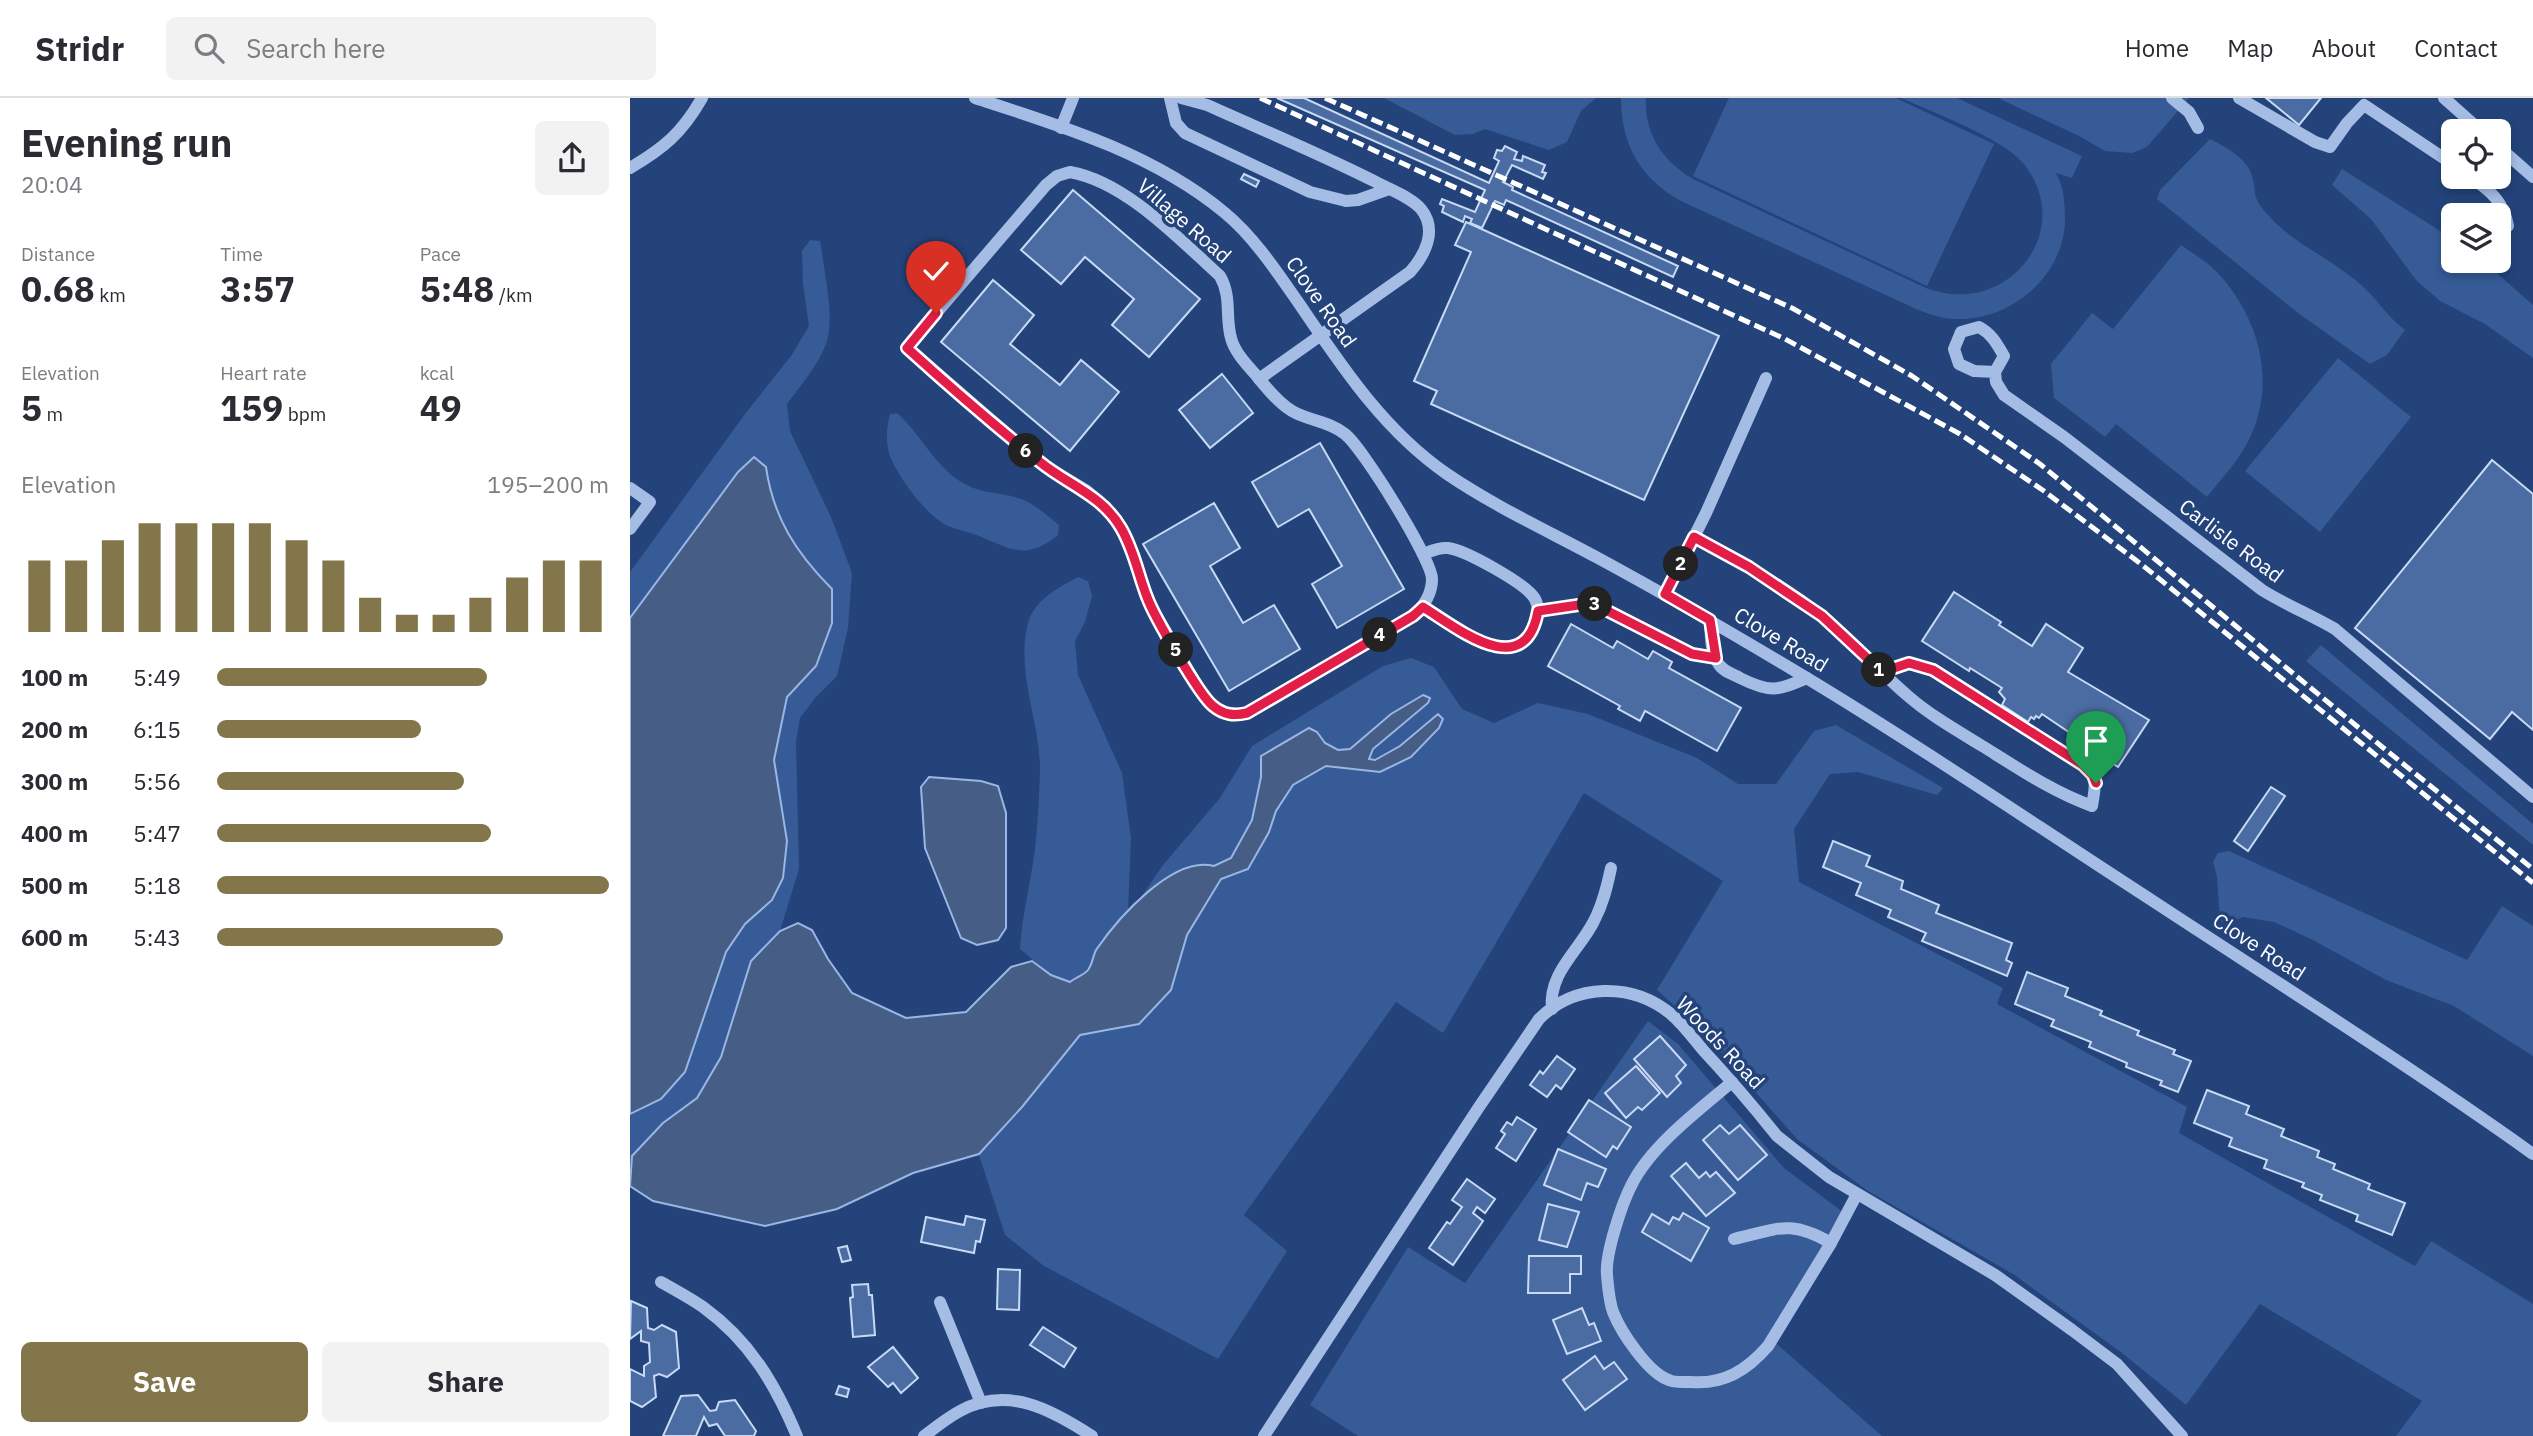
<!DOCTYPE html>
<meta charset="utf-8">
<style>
body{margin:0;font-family:"IBM Plex Sans",sans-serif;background:#f2f2f3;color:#2b2b33;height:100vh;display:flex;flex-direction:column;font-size:26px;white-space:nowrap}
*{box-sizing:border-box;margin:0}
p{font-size:23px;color:#7c7c81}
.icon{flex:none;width:38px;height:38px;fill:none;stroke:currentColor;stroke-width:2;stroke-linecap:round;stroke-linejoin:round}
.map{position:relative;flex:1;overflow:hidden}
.details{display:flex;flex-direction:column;background:#fff;width:630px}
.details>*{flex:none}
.controls{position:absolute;left:1811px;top:21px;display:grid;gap:14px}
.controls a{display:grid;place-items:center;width:70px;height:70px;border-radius:10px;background:#fff;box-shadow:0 4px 10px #0003;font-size:35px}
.pin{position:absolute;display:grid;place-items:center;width:60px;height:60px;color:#fff;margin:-72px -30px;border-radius:50% 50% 50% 0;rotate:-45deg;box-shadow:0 0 7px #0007}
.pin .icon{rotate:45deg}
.km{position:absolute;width:35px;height:35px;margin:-18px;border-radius:50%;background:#222;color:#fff;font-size:19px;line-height:35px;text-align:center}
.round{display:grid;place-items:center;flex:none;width:74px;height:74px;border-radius:10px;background:#f2f2f3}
.summary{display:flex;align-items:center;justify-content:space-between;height:119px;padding:0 21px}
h1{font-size:38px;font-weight:700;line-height:52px}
.stats{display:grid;grid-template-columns:repeat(3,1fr);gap:10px;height:119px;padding:7px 21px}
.stats div{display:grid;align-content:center}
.stats b{font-size:35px;font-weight:700}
.stats small{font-size:19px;font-weight:400}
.stats p{font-size:19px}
.chart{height:196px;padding:14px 21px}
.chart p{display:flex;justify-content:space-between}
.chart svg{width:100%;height:126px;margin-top:7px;stroke:#83764b;stroke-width:6}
.button{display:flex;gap:14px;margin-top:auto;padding:14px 21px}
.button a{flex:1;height:80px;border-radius:10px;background:#83764b;color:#fff;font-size:28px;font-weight:700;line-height:80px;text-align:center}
.button a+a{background:#f2f2f3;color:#2b2b33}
ul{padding:0 21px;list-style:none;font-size:23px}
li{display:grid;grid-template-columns:112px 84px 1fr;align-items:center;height:52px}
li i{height:18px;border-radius:9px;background:#83764b}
header{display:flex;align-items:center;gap:42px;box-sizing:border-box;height:98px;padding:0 35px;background:#fff;border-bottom:2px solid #e1e1e2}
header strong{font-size:33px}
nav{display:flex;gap:38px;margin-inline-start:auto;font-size:24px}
.search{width:490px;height:63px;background:#f2f2f3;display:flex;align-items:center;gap:18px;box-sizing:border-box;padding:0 24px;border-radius:10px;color:#7c7c81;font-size:26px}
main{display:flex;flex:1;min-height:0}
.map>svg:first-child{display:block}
.green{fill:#365b97}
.water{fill:#465d86;stroke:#99b7e5;stroke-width:2}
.building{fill:#4b6ca3;stroke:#c8d9f4;stroke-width:2}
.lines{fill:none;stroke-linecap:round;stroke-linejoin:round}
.minor{stroke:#a5bde4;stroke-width:12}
.rail{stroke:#fff;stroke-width:5;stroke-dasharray:12 5;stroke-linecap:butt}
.route-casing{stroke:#fff;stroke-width:14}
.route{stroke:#e11d48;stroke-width:9}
.labels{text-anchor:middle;stroke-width:7;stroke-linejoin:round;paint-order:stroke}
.street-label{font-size:21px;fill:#fff;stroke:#23437a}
</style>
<header>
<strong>Stridr</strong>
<div class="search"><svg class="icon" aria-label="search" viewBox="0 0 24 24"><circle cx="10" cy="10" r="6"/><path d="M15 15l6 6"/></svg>Search here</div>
<nav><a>Home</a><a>Map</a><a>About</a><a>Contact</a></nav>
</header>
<main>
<section class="details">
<div class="summary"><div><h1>Evening run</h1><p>20:04</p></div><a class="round"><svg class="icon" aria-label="share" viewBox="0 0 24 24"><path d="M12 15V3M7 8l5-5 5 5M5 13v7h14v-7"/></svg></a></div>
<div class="stats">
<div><p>Distance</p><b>0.68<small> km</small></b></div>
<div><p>Time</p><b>3:57</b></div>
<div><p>Pace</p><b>5:48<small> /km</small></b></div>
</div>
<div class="stats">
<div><p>Elevation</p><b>5<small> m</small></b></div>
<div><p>Heart rate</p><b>159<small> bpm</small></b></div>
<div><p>kcal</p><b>49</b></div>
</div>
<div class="chart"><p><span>Elevation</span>195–200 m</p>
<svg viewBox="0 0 160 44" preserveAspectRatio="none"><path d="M5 44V19M15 44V19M25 44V12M35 44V6M45 44V6M55 44V6M65 44V6M75 44V12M85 44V19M95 44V32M105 44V38M115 44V38M125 44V32M135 44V25M145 44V19M155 44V19"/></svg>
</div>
<ul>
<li><b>100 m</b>5:49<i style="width:69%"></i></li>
<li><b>200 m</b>6:15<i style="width:52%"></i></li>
<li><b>300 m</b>5:56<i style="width:63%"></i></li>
<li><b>400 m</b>5:47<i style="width:70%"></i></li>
<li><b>500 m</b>5:18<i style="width:100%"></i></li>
<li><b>600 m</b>5:43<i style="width:73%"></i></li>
</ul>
<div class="button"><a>Save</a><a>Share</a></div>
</section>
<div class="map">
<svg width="1903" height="1338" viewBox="0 0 1903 1338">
<rect width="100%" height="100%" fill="#23437a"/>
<g class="green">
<path d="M 754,0 L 966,0 L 951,13 L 937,44 L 919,52 L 855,31 L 843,36 L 825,37 Z"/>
<path d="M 991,0 L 1016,0 C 1014,36 1033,63 1063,81 L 1296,190 C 1377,221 1448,132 1393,65 C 1372,40 1302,14 1271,0 L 1327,0 L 1452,58 L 1442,80 L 1426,75 C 1434,89 1435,106 1435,122 C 1434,178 1381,223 1326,221 C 1312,221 1298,216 1284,210 L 1053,104 C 1011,82 991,47 991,0 Z"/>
<path d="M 1099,0 L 1266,0 L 1364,46 L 1297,188 L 1063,78 Z"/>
<path d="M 1368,0 L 1559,0 L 1517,49 L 1502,55 L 1475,53 L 1449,38 Z"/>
<path d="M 1580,41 C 1594,48 1615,59 1621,75 C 1628,96 1620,98 1639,118 C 1665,147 1702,161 1730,186 C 1747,200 1757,219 1775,232 L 1757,257 L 1740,266 L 1668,215 L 1527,101 L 1530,92 Z"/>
<path d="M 1712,71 L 1823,141 L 1824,163 L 1853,163 L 1903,207 L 1903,260 L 1855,226 L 1810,203 L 1786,182 L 1741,121 L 1702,87 Z"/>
<path d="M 180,142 L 190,143 L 192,154 C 195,180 205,222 196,246 C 187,269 171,287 157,306 L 160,333 L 201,419 L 222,475 L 218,530 L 207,578 L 186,599 L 170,620 L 166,644 L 169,771 L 150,833 L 121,863 L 91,959 L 67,1000 L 33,1025 L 0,1069 L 0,474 L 115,316 L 161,258 L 179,228 L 173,186 L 172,153 Z"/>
<path d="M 1551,147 C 1562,155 1576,163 1586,173 C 1627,216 1647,280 1621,337 C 1611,360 1593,379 1577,399 L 1486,326 L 1475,339 L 1424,300 L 1421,266 L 1462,215 L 1483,231 Z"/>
<path d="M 1708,260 L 1781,319 L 1690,434 L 1615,373 Z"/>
<path d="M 267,315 C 291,336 306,371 335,386 C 352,396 370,394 388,400 C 403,404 416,417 429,427 L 428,437 C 396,463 381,451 349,438 C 339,434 328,432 318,428 C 297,418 272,384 262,363 C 255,349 256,330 260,316 Z"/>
<path d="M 448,479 L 458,483 L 462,498 L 455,524 L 445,543 L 448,577 L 492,675 L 501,740 L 498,815 L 465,853 L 458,873 L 440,884 L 421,877 L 390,851 C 392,816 401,784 405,750 C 408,725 409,699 410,674 C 411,625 385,575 398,525 C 405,501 428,490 448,479 Z"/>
<path d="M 1691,547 L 1903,726 L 1903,747 L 1676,563 Z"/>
<path d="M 781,560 L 804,569 L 832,611 L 864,625 L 908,605 L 958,616 L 1067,660 L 1108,686 L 1146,686 L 1184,633 L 1206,627 L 1313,690 L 1307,697 L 1228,674 L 1200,676 L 1164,731 L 1169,784 L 1373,890 L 1367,906 L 1557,1009 L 1549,1035 L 1785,1168 L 1801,1143 L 1903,1206 L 1903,1338 L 1766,1338 L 1792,1303 L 1630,1206 L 1556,1307 L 1492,1255 L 1383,1176 L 1238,1093 L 1167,1041 L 1069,930 L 1027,892 L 1093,783 L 954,695 L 813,935 L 766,904 L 614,1117 L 657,1153 L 588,1261 L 414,1168 L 375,1137 L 349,1057 L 392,1009 L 450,937 L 479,933 L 509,926 L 512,798 L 533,767 L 590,700 L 622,648 L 753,568 Z"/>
<path d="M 1599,753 L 1837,862 L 1872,808 L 1903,828 L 1903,958 L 1824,908 L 1756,882 L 1681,841 L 1644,824 L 1613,819 L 1595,827 L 1590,822 L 1587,779 L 1583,764 L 1588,755 Z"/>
<path d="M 1018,923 L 1048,946 L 1154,1070 L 1221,1120 L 1139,1239 L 1252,1338 L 728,1338 L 680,1307 L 778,1149 L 835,1185 Z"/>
</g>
<g class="water">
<path d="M 124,359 L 136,369 C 143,419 166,455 202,491 L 202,525 L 186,568 L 157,599 L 144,662 L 157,743 L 153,780 L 142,802 L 115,826 L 96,854 L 55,974 L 31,1001 L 0,1016 L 0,520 L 108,374 Z"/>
<path d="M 793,597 L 800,600 L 798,605 L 743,651 L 739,661 L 745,662 L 770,648 L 808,616 L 813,621 L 809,630 L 781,659 L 750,674 L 696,668 L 663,687 L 646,713 L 639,734 L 618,771 L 591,781 L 557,837 L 541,892 L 509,926 L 450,937 L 392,1009 L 349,1056 L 283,1075 L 207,1111 L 135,1128 L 23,1103 L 0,1088 L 2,1058 L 33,1025 L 67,1000 L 91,959 L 121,863 L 150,833 L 168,825 L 182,832 L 198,861 L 222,895 L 276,920 L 336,914 L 381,869 L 402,863 L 421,877 L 440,884 C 445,880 454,877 458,872 C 462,867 463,858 466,852 C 488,820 543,757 584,768 L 601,760 L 622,722 L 631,679 L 631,658 L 679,630 L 687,634 L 695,645 L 708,652 L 720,651 L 761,616 Z"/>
<path d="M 299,679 L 351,683 L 368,688 L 376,715 L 376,830 L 368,842 L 347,847 L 331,840 L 295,750 L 291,689 Z"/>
</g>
<g class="building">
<path d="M 647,0 L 674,0 L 859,85 L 869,63 L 864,60 L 867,52 L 872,53 L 875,48 L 887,54 L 884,61 L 892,63 L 893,58 L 915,67 L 912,74 L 916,75 L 913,81 L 882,67 L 873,84 L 883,89 L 882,92 L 1048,168 L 1043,179 L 876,102 L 874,107 L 865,103 L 852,130 L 840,125 L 842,121 L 835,118 L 833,124 L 812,114 L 814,108 L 810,106 L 812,101 L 845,114 L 855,92 Z"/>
<path d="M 1636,0 L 1691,0 L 1669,27 Z"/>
<path d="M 614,76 L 629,83 L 626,89 L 611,81 Z"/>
<path d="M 443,92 L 570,201 L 519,259 L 482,227 L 504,201 L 455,159 L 431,186 L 391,152 Z"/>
<path d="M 836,124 L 1089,238 L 1014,402 L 801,306 L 807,293 L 784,283 L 841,154 L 825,147 Z"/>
<path d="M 363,182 L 404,217 L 380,246 L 430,287 L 451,262 L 489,294 L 440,353 L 311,244 Z"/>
<path d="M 592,276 L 623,315 L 580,350 L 549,312 Z"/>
<path d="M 690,345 L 774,491 L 707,530 L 682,486 L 712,468 L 679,411 L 648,429 L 622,384 Z"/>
<path d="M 1862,362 L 1903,396 L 1903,632 L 1882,614 L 1860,641 L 1725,530 Z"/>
<path d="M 584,405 L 610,450 L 580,468 L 613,525 L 644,507 L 670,551 L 599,593 L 513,446 Z"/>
<path d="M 1324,494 L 1371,524 L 1369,527 L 1402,548 L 1416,526 L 1453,550 L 1438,574 L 1519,622 L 1488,669 L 1441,639 L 1443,637 L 1412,616 L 1409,620 L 1406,618 L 1404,621 L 1401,619 L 1398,624 L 1372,607 L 1375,601 L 1369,594 L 1372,590 L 1340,570 L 1339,573 L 1292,543 Z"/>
<path d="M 941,526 L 983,550 L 987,543 L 1018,561 L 1023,553 L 1042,564 L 1039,570 L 1111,610 L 1087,653 L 1015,613 L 1010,623 L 988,611 L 990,608 L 918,568 Z"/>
<path d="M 1641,689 L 1655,698 L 1618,753 L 1604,743 Z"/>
<path d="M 1203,743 L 1240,758 L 1236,768 L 1273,783 L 1271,791 L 1309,807 L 1306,815 L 1382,845 L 1376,862 L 1382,865 L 1377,878 L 1292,843 L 1296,835 L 1258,819 L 1261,812 L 1226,797 L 1231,785 L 1193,769 Z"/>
<path d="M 1397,874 L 1438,890 L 1435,898 L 1472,913 L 1470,917 L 1509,933 L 1507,937 L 1545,952 L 1543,956 L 1561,963 L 1548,994 L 1530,987 L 1532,983 L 1496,969 L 1497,965 L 1459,949 L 1461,944 L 1421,928 L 1424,922 L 1385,906 Z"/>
<path d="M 1030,938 L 1056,967 L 1046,978 L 1051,985 L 1037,999 L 1004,961 Z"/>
<path d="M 927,958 L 945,971 L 931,991 L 926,987 L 917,999 L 900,987 L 910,973 L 913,976 Z"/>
<path d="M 1006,968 L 1030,995 L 1012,1012 L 1008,1009 L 996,1020 L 975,995 Z"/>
<path d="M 1577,992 L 1619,1008 L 1616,1016 L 1654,1031 L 1651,1038 L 1689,1053 L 1687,1059 L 1705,1066 L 1703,1071 L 1740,1086 L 1738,1091 L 1775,1105 L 1762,1137 L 1726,1123 L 1728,1117 L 1690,1102 L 1692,1097 L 1672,1089 L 1674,1085 L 1634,1070 L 1637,1062 L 1599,1048 L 1602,1040 L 1564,1025 Z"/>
<path d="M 959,1002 L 1001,1029 L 987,1051 L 983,1048 L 976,1059 L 938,1034 Z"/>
<path d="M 887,1019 L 906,1031 L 886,1063 L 866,1050 L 875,1036 L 871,1033 L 877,1024 L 882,1027 Z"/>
<path d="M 1090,1027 L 1099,1036 L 1110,1027 L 1137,1057 L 1108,1082 L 1073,1042 Z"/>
<path d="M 928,1051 L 976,1071 L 968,1089 L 957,1085 L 951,1102 L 914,1087 Z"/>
<path d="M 1056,1065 L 1069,1080 L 1076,1074 L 1080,1079 L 1086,1074 L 1105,1095 L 1076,1118 L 1041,1078 Z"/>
<path d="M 837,1081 L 865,1101 L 855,1115 L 847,1109 L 843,1115 L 853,1123 L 823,1167 L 799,1150 L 817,1124 L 820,1126 L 832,1109 L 822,1102 Z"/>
<path d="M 918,1106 L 949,1114 L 937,1149 L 909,1142 Z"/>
<path d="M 1053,1115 L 1079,1130 L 1061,1163 L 1012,1134 L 1022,1116 L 1039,1126 L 1043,1119 L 1049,1122 Z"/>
<path d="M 336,1118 L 355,1122 L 350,1144 L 346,1143 L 344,1155 L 291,1144 L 296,1119 L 334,1127 Z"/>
<path d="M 217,1148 L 221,1162 L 212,1164 L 208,1150 Z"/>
<path d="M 899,1158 L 951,1158 L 951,1176 L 940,1176 L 940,1195 L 898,1195 Z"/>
<path d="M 368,1171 L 390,1172 L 389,1212 L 367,1211 Z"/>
<path d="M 238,1186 L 239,1197 L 242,1197 L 245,1237 L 223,1239 L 220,1200 L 223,1199 L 222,1187 Z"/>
<path d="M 1,1203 L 17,1210 L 18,1230 L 24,1232 L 32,1227 L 46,1234 L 49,1270 L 37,1279 L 29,1276 L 24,1278 L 26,1299 L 12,1309 L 0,1303 L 0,1271 L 14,1278 L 14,1268 L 20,1264 L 19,1245 L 11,1243 L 11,1233 L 0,1241 Z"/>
<path d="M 952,1210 L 959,1227 L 964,1225 L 971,1243 L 937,1256 L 923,1222 Z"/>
<path d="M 413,1229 L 446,1250 L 434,1269 L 400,1247 Z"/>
<path d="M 263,1249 L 288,1280 L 271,1295 L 263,1285 L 258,1289 L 238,1269 Z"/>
<path d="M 965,1258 L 974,1271 L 984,1264 L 997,1281 L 955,1312 L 933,1282 Z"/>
<path d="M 209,1288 L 219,1291 L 217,1299 L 206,1296 Z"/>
<path d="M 68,1297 L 80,1313 L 86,1312 L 89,1304 L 105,1302 L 126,1333 L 124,1338 L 95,1338 L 87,1326 L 79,1328 L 74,1319 L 66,1338 L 33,1338 L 51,1298 Z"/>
</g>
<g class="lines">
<g class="minor">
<path d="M 345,0 C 432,28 524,56 595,115 C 624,139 647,174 668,204 C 711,267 753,332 817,376 C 864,408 918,433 968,460 C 1038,498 1107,538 1175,579 C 1295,651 1411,731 1529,807 C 1654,889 1781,969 1903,1056"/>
<path d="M 540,0 L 546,25 L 555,35 L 680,94 L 716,103 L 728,102 L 759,91"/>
<path d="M 551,0 L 577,7 C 635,33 693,57 750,86 C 763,93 782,100 791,111 C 808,132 795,157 780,174 L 629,281"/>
<path d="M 1542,0 L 1559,14 L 1568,30"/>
<path d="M 1609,0 L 1685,44 L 1700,49 L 1717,25 L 1734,7 L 1824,67"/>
<path d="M 1814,0 L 1851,33"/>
<path d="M 431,30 L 443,0"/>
<path d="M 1869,49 L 1903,79"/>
<path d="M 0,70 C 34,50 52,35 72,0"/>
<path d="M 440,74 C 496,84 549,141 590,178 C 602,199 595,219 601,240 C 604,253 616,266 625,276 C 635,288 648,305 662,313 C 679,323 699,323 715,336 C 733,350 802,462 802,481 C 802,497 794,508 783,518 L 617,615 C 599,619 586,613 574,599 L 518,503 L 504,457 L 491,429 L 475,408 L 457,393 L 412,366 L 277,249 L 416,87 L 427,78 Z"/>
<path d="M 1840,79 C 1860,92 1874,104 1878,128"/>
<path d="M 1365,274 L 1344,273 L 1329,266 L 1324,251 L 1331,234 L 1349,229 C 1362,236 1367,246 1374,258 L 1365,274 L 1366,284 L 1374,297 L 1434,339 L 1632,492 C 1656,507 1681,517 1705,531 L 1903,699"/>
<path d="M 0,390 L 20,404 L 0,431"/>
<path d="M 1064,439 C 1108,463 1153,487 1192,518 C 1223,542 1248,573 1278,598 C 1301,618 1328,633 1354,649 C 1389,671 1423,694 1462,708 C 1465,688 1469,682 1453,667 L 1303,571 L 1279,565 L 1252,574"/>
<path d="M 1035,497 L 1076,415 L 1136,280"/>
<path d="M 793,509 C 821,527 878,575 902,531 C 907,522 910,510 905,501 C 897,486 835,452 818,450 C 809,449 801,453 793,456"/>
<path d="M 908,513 L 962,505 L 1062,557 L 1086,560"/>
<path d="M 1080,522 C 1081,536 1080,553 1088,565 C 1092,573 1103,576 1110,580 C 1140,595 1147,593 1177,580"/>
<path d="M 922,911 C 918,875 949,853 964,823 C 973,806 977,789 981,770"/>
<path d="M 1102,984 C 1069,1012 1022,1047 1002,1086 C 992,1105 975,1156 977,1177 C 978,1188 979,1203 983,1214 C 991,1234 1018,1275 1039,1282 C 1045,1285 1054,1284 1060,1284 C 1094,1287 1117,1272 1138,1248 L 1201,1145 L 1227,1096"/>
<path d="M 1104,1141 C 1148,1131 1160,1121 1201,1145"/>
<path d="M 31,1184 C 45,1192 60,1200 73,1209 C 120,1243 145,1286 167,1338"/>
<path d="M 310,1204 L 351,1305"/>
<path d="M 294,1338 C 306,1329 317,1320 330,1313 C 378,1287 422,1312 462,1338"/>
<path d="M 634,1338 L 849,1009 L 909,921 C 945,885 1002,884 1041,916 C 1053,926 1063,940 1073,952 C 1099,980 1123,1008 1147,1038 L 1199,1079 L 1365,1177 L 1442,1232 L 1487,1266 L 1552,1338"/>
</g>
<g class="rail">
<path d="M 630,0 L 1155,241 L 1330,336 L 1414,393 L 1511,466 L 1903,785"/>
<path d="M 695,0 L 1162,210 L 1282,278 L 1410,366 L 1740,639 L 1903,771"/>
</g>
</g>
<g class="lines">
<g class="route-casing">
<path id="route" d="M 306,215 L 277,250 C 320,289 364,327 410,364 C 438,387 472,397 491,430 C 504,452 508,476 517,499 C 524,518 569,597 583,608 C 594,617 604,618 617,615 L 783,518 L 793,509 C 827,530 895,586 908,513 L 962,505 L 1062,556 L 1086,560 L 1080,522 L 1035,496 L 1064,439 L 1119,469 L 1192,518 L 1252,574 L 1279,565 L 1303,572 L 1453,667 L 1463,677 L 1466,685"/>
</g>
<use href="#route" class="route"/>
</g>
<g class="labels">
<g class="street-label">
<text transform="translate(554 123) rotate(41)" y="7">Village Road</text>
<text transform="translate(691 204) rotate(55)" y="7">Clove Road</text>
<text transform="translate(1601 443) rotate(37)" y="7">Carlisle Road</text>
<text transform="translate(1151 542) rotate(31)" y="7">Clove Road</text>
<text transform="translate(1629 849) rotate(33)" y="7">Clove Road</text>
<text transform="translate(1090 945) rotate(47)" y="7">Woods Road</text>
</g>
</g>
</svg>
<div class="controls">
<a><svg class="icon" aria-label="locate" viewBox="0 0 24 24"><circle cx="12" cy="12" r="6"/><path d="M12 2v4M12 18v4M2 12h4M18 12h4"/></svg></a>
<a><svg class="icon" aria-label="layers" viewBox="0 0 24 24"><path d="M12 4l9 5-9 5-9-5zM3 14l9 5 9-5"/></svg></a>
</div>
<div class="pin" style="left:1466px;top:685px;background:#1e9e55"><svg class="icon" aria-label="arrive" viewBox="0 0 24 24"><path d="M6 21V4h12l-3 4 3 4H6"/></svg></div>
<div class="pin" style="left:306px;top:215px;background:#d93025"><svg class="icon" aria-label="check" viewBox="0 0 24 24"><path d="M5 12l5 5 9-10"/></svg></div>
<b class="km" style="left:1249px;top:572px">1</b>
<b class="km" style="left:1051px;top:466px">2</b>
<b class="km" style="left:965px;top:506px">3</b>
<b class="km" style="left:750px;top:537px">4</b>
<b class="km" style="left:546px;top:552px">5</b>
<b class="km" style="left:396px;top:353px">6</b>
</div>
</main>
